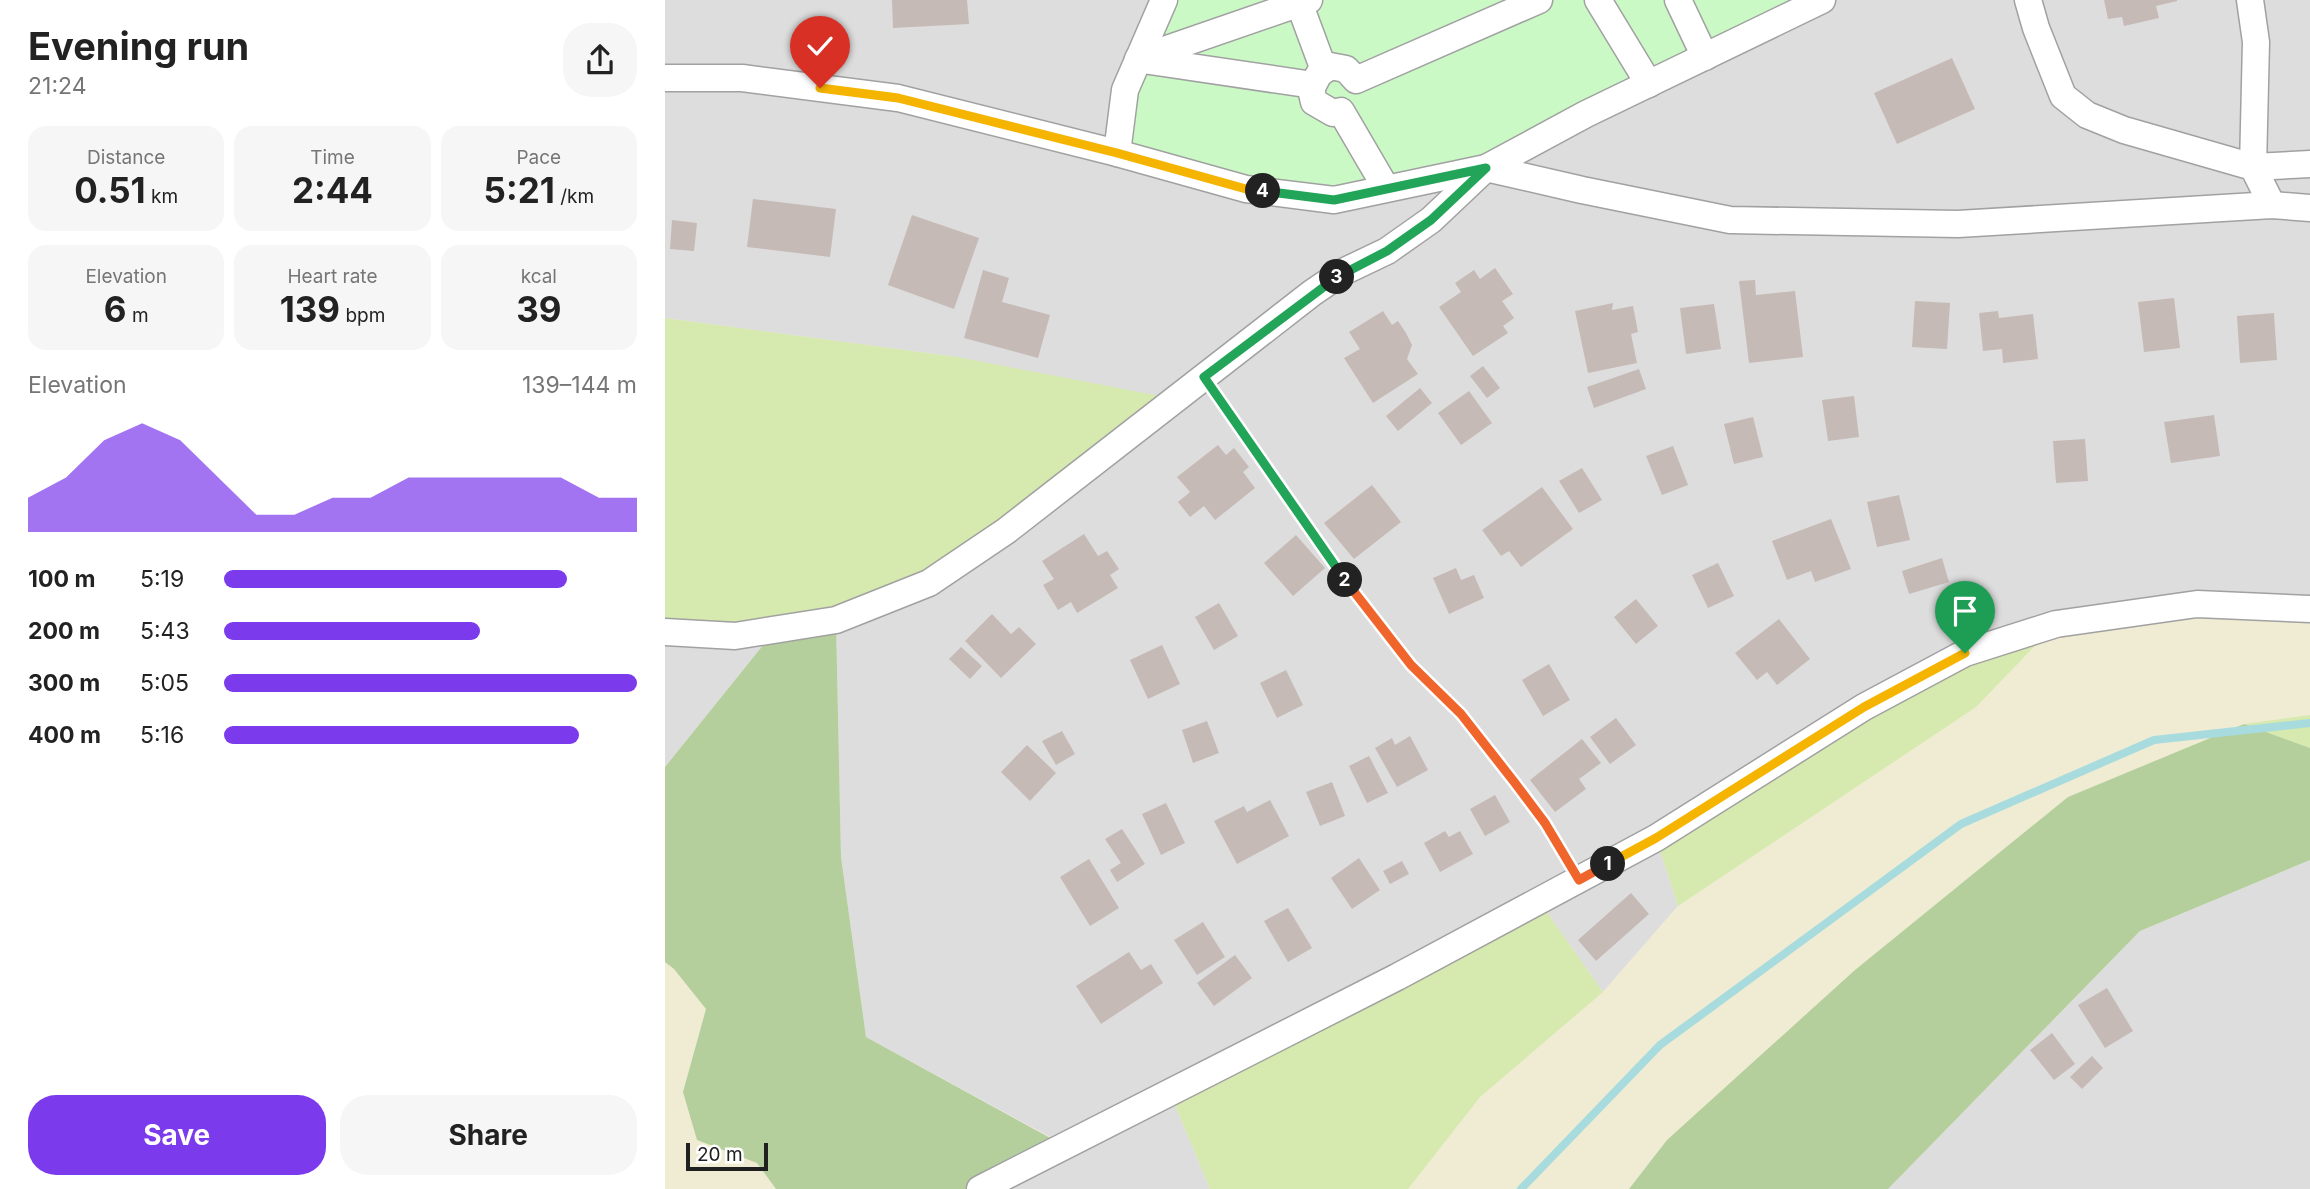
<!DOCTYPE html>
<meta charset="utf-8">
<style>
body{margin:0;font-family:Inter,sans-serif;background:#f6f6f6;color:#222;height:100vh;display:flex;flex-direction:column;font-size:26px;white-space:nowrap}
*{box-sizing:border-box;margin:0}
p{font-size:23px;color:#767676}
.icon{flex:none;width:38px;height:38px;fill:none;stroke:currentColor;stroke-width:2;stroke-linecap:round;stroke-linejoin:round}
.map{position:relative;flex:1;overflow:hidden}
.drawer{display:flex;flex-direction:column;background:#fff;width:665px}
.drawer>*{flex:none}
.scale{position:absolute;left:21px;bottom:18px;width:82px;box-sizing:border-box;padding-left:7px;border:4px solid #202020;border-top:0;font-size:19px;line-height:24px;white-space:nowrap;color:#202020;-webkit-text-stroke:5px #fff;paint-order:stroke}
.pin{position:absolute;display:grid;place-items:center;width:60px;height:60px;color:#fff;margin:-72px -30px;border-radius:50% 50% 50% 0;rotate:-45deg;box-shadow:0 0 7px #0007}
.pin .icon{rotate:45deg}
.km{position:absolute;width:35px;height:35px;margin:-18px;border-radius:50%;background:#222;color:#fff;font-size:19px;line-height:35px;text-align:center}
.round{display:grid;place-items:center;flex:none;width:74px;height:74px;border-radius:28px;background:#f6f6f6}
.headline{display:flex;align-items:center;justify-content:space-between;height:119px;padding:0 28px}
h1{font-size:38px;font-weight:700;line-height:52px}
.stats{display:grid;grid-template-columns:repeat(3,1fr);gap:10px;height:119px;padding:7px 28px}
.stats div{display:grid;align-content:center;border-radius:18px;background:#f6f6f6;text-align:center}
.stats b{font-size:35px;font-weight:700}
.stats small{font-size:19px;font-weight:400}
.stats p{font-size:19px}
.chart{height:196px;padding:14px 28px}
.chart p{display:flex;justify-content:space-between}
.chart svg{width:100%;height:126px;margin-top:7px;fill:#7c3aed;opacity:.7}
.action{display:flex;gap:14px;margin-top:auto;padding:14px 28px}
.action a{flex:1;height:80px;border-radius:28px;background:#7c3aed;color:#fff;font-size:28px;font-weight:700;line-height:80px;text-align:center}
.action a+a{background:#f6f6f6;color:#222}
ul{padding:0 28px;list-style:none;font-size:23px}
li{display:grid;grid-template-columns:112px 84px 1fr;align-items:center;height:52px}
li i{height:18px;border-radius:9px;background:#7c3aed}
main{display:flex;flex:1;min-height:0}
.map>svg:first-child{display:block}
.residential{fill:#dedddd}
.farmland{fill:#efecd3}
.grass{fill:#d6e9ae}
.forest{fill:#b4cf9c}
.park{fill:#caf9c6}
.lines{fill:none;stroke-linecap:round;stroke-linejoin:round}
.stream{stroke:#a8dbdd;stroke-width:8}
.building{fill:#c5bab6}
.street-casing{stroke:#a1a1a1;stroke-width:29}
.path{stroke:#f8717a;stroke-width:4.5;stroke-dasharray:3.5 3.5;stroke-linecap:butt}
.street{stroke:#fff;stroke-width:26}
.split-1-casing{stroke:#fff;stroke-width:14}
.split-2-casing{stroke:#fff;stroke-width:14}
.split-3-casing{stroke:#fff;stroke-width:14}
.split-4-casing{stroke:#fff;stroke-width:14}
.split-5-casing{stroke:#fff;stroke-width:14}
.split-1{stroke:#f5b400;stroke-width:9}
.split-2{stroke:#f0652b;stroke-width:9}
.split-3{stroke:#22a559;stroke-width:9}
.split-4{stroke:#22a559;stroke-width:9}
.split-5{stroke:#f5b400;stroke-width:9}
</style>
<main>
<section class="drawer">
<div class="headline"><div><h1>Evening run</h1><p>21:24</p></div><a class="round"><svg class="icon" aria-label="share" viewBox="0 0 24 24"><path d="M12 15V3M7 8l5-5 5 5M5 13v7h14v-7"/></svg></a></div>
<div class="stats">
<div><p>Distance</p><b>0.51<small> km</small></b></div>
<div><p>Time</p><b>2:44</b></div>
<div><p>Pace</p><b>5:21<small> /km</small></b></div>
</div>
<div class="stats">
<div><p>Elevation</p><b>6<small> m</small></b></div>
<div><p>Heart rate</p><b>139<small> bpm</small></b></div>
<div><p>kcal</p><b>39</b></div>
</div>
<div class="chart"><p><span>Elevation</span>139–144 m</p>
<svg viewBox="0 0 160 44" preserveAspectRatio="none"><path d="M0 44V32L10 25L20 12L30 6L40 12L50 25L60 38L70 38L80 32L90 32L100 25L110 25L120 25L130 25L140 25L150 32L160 32V44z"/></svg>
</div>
<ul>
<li><b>100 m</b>5:19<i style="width:83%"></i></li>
<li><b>200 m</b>5:43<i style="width:62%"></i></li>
<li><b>300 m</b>5:05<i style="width:100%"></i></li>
<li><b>400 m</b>5:16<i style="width:86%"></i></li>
</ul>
<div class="action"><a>Save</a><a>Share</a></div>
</section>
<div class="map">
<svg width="1645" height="1189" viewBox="0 0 1645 1189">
<rect width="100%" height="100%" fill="#f1ece7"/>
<g class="residential">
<path d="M 0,0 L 1645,0 L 1645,609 L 991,838 L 1013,906 L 938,992 L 874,901 L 505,1093 L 545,1189 L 315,1189 L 400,1145 L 201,1037 L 176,857 L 171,620 L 292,357 L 0,318 Z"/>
<path d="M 111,629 L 0,767 L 0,632 Z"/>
<path d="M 1645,860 L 1645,1189 L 1223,1189 L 1475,931 Z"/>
</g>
<g class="farmland">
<path d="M 1645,609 L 1645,715 L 1579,724 L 1002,1140 L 964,1189 L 743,1189 L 815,1097 L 938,992 L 1013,906 L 1180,793 L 1391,624 Z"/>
<path d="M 0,962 L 9,969 L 41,1009 L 18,1092 L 32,1140 L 92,1163 L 111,1189 L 0,1189 Z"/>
</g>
<g class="grass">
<path d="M 0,318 L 292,357 L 510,399 L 206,608 L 0,632 Z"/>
<path d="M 1391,624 L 1311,707 L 1013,906 L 991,838 L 1199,707 Z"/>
<path d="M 1645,715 L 1645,748 L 1579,724 Z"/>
<path d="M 874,901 L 938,992 L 815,1097 L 743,1189 L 545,1189 L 505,1093 Z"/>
</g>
<g class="forest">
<path d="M 171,620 L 176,857 L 201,1037 L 400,1146 L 315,1189 L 111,1189 L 92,1163 L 32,1140 L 18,1092 L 41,1009 L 9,969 L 0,962 L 0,767 L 111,629 Z"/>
<path d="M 1579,724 L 1645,748 L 1645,860 L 1475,931 L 1223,1189 L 964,1189 L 1002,1140 L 1190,970 L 1403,797 Z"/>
</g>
<path class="park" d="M 499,0 L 1157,0 L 821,168 L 668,205 L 454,166 L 460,90 Z"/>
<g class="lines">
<path class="stream" d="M 856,1189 L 995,1045 L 1296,824 L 1489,740 L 1645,723"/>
</g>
<g class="building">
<path d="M 227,0 L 302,0 L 304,24 L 228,28 Z"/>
<path d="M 1439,0 L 1512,0 L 1512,1 L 1491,6 L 1494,18 L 1459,26 L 1457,17 L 1443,19 Z"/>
<path d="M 1287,58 L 1310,109 L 1232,144 L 1209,93 Z"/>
<path d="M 88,199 L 171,209 L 165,257 L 82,247 Z"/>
<path d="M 247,215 L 314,238 L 289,309 L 223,285 Z"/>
<path d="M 7,220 L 32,223 L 29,251 L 5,249 Z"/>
<path d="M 830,268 L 848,294 L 837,301 L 849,318 L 838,326 L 843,333 L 808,356 L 774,307 L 796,292 L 790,283 L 809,270 L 815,279 Z"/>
<path d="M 318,270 L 344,278 L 337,302 L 385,315 L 373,358 L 299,338 Z"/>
<path d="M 1090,280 L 1091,295 L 1130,291 L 1138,357 L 1084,363 L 1074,281 Z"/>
<path d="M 1509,298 L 1515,348 L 1479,352 L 1473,302 Z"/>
<path d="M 1250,301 L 1285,303 L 1282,349 L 1247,347 Z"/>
<path d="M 948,303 L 947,310 L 968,306 L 973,332 L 966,334 L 972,363 L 923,373 L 910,311 Z"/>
<path d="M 1049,304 L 1056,349 L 1021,354 L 1015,308 Z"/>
<path d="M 718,311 L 727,325 L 733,321 L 741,333 L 747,345 L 742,359 L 753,374 L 708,403 L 679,358 L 695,349 L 684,332 Z"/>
<path d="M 1333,311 L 1334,318 L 1368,314 L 1373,359 L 1338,363 L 1337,349 L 1318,351 L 1314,313 Z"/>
<path d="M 1609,313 L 1612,360 L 1575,363 L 1572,316 Z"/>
<path d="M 818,366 L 835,388 L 822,398 L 805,376 Z"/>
<path d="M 974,369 L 981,389 L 929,408 L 922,387 Z"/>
<path d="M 755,388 L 767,403 L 733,431 L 721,416 Z"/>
<path d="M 804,391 L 827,423 L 796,445 L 773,413 Z"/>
<path d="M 1189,396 L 1194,437 L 1163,441 L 1157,400 Z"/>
<path d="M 1549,415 L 1555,456 L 1506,463 L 1499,422 Z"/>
<path d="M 1088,417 L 1098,457 L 1069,464 L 1059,424 Z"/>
<path d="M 1420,439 L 1423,481 L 1391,483 L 1388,441 Z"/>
<path d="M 553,445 L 561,455 L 569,448 L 584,467 L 578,472 L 590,488 L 550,520 L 539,506 L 525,517 L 513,502 L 525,492 L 512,477 Z"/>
<path d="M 1008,446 L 1023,485 L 997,495 L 981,456 Z"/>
<path d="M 917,468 L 937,500 L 914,513 L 894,481 Z"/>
<path d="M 707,485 L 736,522 L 689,559 L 659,523 Z"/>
<path d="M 877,487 L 908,529 L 856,567 L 844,551 L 836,556 L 817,530 Z"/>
<path d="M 1234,495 L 1245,540 L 1212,547 L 1202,502 Z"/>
<path d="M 1166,519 L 1186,569 L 1150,582 L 1146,571 L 1122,580 L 1107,541 Z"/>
<path d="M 419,534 L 433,556 L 442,551 L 454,569 L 445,575 L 453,588 L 412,613 L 406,602 L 393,610 L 378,585 L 389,579 L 377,561 Z"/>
<path d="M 631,535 L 660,568 L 628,596 L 599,563 Z"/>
<path d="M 1277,558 L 1284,582 L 1244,594 L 1237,571 Z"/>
<path d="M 1053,563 L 1069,596 L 1043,608 L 1027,575 Z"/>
<path d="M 791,568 L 796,580 L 809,575 L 819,598 L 784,614 L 768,578 Z"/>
<path d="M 971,599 L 993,626 L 971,644 L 949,617 Z"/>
<path d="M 554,603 L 573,636 L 549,650 L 530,617 Z"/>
<path d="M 327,614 L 346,634 L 354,627 L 371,644 L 336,678 L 300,641 Z"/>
<path d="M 1114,619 L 1145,659 L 1112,685 L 1102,672 L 1092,680 L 1070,653 Z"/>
<path d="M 497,645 L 515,684 L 483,699 L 465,660 Z"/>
<path d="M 296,647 L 317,666 L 305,679 L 284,659 Z"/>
<path d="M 884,664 L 905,700 L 878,716 L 857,680 Z"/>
<path d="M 621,670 L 638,705 L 612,718 L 595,683 Z"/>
<path d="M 951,718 L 971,745 L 945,764 L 925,737 Z"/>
<path d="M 542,721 L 554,753 L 528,763 L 517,730 Z"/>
<path d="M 397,731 L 410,754 L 391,765 L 377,741 Z"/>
<path d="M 745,736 L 763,770 L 732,787 L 710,748 L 727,738 L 730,745 Z"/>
<path d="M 917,739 L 936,763 L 914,779 L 921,789 L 890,812 L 865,780 Z"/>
<path d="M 362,745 L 391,773 L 365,801 L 336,772 Z"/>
<path d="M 704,756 L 723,793 L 702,803 L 684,766 Z"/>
<path d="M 667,782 L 680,816 L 655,826 L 641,792 Z"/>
<path d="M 830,795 L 845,822 L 820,836 L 805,809 Z"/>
<path d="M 605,800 L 624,836 L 572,864 L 549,821 L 579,806 L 582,812 Z"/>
<path d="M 501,803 L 520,843 L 496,855 L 477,814 Z"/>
<path d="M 457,829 L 480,864 L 452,882 L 445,870 L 456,863 L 440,839 Z"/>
<path d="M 780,831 L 784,837 L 795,831 L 808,854 L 775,872 L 759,843 Z"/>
<path d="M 694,858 L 715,890 L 687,909 L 666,878 Z"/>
<path d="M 424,859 L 454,908 L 425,926 L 395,877 Z"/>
<path d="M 737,861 L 744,874 L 725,884 L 718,871 Z"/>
<path d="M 966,893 L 984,914 L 931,961 L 913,940 Z"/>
<path d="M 623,908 L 647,948 L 623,962 L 599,921 Z"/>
<path d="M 538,922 L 560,957 L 532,975 L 509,940 Z"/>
<path d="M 464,952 L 476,970 L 486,964 L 498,983 L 436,1024 L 411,986 Z"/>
<path d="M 570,955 L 587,978 L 549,1006 L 532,983 Z"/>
<path d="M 1442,988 L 1468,1031 L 1440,1048 L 1413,1005 Z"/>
<path d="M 1387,1033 L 1410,1064 L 1389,1080 L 1365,1050 Z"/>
<path d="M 1427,1056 L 1438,1068 L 1417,1089 L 1405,1077 Z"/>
</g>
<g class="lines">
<g class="street-casing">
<g id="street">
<path d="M 633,0 L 659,70"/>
<path d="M 933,0 L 984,84"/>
<path d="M 1013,0 L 1040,57"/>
<path d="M 1363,0 L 1371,28 L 1398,96 L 1422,115 L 1459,130 L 1588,167 L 1607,205"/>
<path d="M 1585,0 L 1591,42 L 1588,167 L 1645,164"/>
<path d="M 473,59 L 644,0"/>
<path d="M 478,60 L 648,85"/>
<path d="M 0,78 L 77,78 L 233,98 L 452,153 L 581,189 L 669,200 L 821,168 L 917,190 L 1065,220 L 1293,224 L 1607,205 L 1645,208"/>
<path d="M 452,153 L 460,90 L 499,0"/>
<path d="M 721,188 L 676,111 L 668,113 L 649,102 L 646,89 L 654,74 L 665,66 L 681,69 L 691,80 L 874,0"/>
<path d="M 0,632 L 70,636 L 171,620 L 264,583 L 341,531 L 647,293 L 678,272 L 722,251 L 766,220 L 821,168 L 921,114 L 1157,0"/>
<path d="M 315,1189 L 732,977 L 991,838 L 1199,707 L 1300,653 L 1391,624 L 1532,604 L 1645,609"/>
</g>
</g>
<path class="path" d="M 553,398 L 689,592 L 746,665 L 796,714 L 880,823 L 900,856"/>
<use href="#street" class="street"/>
</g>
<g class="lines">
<g class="split-1-casing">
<path id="split-1" d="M 943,864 L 991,838 L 1199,707 L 1300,653"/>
</g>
<g class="split-2-casing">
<path id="split-2" d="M 680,580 L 746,665 L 796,714 L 850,783 L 880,823 L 914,880 L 943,864"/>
</g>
<g class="split-3-casing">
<path id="split-3" d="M 672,277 L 539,377 L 680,580"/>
</g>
<g class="split-4-casing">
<path id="split-4" d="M 598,191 L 669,200 L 821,168 L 766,220 L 722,251 L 672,277"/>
</g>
<g class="split-5-casing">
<path id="split-5" d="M 155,88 L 233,98 L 452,153 L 581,189 L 598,191"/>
</g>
<use href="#split-1" class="split-1"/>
<use href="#split-2" class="split-2"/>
<use href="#split-3" class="split-3"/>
<use href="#split-4" class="split-4"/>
<use href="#split-5" class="split-5"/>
</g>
</svg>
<div class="scale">20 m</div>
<div class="pin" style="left:1300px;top:653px;background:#1e9e55"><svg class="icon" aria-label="arrive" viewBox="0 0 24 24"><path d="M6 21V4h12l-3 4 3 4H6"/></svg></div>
<div class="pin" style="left:155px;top:88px;background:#d93025"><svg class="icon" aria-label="check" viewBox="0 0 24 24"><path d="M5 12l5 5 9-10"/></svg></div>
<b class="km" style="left:943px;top:864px">1</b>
<b class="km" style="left:680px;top:580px">2</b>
<b class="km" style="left:672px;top:277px">3</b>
<b class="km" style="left:598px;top:191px">4</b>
</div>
</main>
